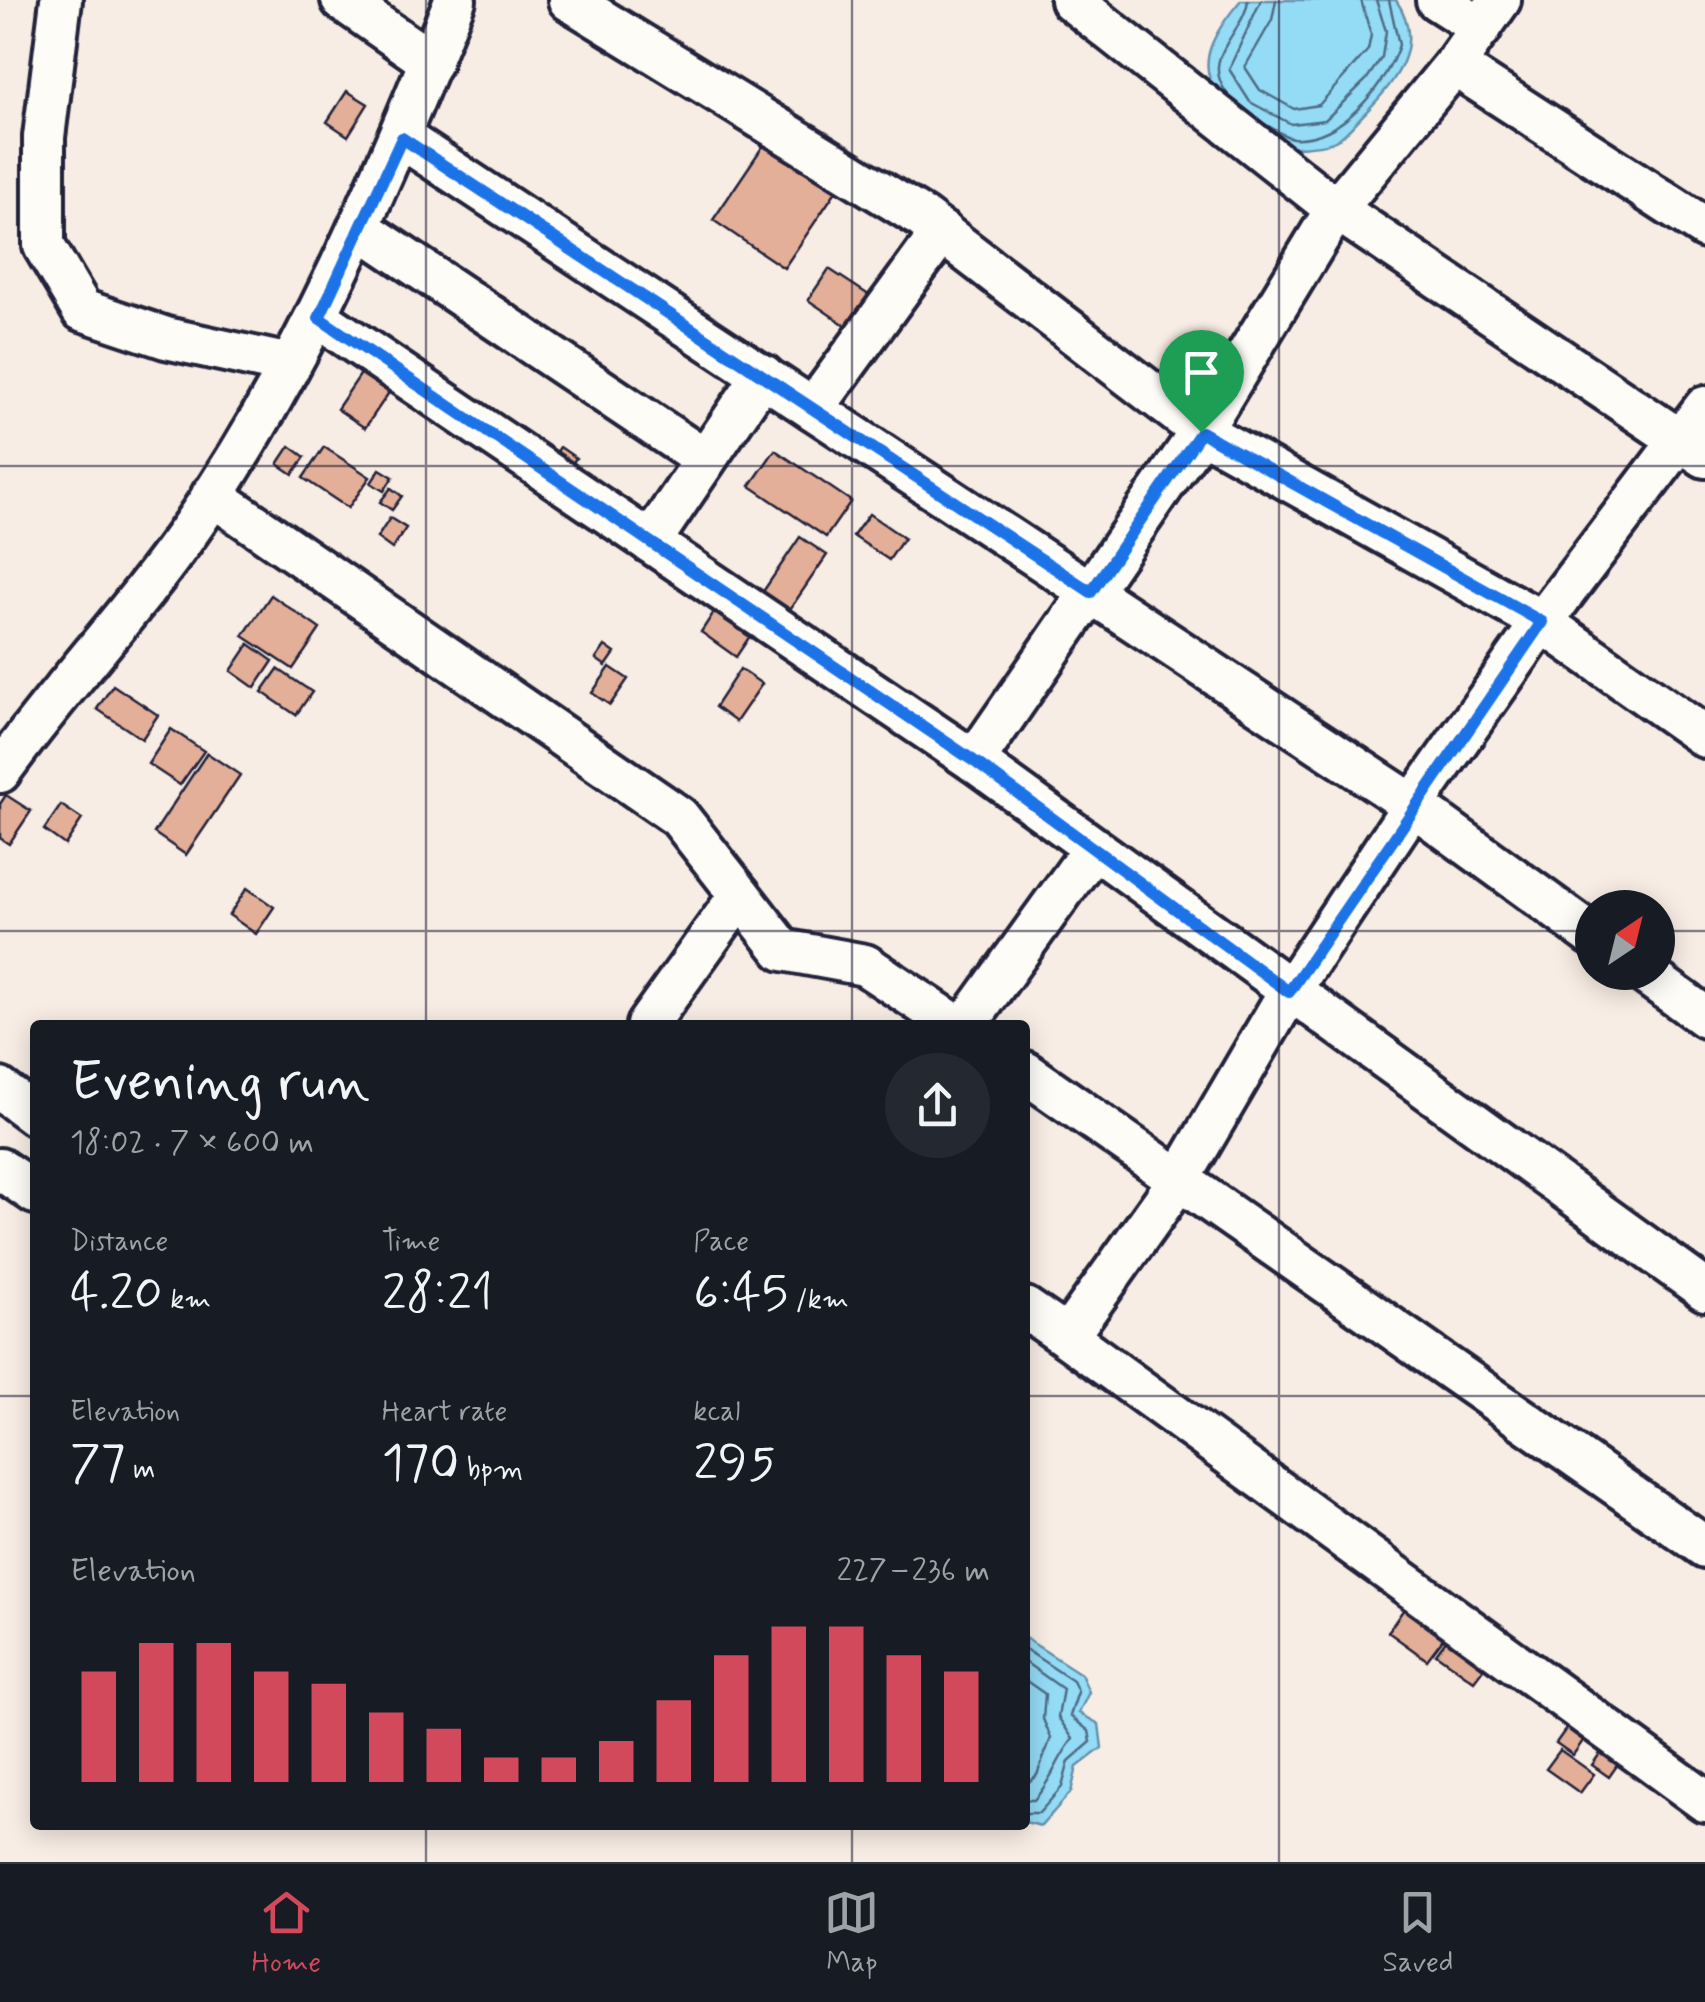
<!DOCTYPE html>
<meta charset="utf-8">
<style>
body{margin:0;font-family:Mynerve,sans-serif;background:#242831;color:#f1f3f6;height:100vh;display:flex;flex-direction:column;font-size:38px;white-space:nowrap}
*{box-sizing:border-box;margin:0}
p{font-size:32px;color:#9ea1a6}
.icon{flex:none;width:55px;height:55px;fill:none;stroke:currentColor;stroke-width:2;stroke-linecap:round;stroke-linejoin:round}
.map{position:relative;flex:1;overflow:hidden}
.sheet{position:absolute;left:30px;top:1020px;width:1000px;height:810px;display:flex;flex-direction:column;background:#171b24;border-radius:10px;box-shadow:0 5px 25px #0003}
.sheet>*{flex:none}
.needle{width:65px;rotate:35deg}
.buttons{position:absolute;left:1575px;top:890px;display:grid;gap:20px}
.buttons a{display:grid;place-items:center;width:100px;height:100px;border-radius:50%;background:#171b24;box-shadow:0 5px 25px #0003;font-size:50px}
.pin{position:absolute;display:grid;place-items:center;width:85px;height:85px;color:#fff;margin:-102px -42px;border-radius:50% 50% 50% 0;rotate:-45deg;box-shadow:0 0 10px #0007}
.pin .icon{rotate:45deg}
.round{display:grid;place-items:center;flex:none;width:105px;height:105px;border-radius:52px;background:#242831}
.headline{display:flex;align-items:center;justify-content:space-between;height:170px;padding:0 40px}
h1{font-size:55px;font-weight:600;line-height:75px}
.figures{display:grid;grid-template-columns:repeat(3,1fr);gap:15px;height:170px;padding:10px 40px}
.figures div{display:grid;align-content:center}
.figures b{font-size:50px;font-weight:600}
.figures small{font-size:28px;font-weight:400}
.figures p{font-size:28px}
.chart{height:280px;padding:20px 40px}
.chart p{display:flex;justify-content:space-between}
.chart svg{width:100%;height:180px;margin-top:10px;stroke:#d1495b;stroke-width:6}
.tabs{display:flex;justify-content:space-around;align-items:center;height:140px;border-top:2px solid #363941;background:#171b24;font-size:28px;color:#9ea1a6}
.tabs a{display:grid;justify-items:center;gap:5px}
.tabs .current{color:#d1495b}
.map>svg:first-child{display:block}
.water{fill:#94dbf6;stroke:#6691ab;stroke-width:2.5}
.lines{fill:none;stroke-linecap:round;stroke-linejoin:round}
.shore{stroke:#506c86;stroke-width:2.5}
.building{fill:#e4af98;stroke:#22223b;stroke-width:2.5}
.minor-casing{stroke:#22223b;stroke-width:48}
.minor{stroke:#fdfcf7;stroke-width:40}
.route-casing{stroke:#fff;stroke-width:20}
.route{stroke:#1a73e8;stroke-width:12}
.grid{fill:none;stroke:#22223b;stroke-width:2.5;stroke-opacity:0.55}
</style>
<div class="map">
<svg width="1705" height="1862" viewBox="0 0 1705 1862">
<rect width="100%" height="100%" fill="#f8ede4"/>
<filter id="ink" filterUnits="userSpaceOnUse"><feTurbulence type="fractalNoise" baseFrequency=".01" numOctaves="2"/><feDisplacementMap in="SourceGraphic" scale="20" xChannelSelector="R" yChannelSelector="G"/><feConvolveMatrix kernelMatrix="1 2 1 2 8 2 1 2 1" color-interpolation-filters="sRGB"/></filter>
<g filter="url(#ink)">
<g class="water">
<path d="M 1241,0 L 1396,0 C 1426,44 1396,82 1364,114 C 1356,122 1345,136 1335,141 C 1323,147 1302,146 1289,148 C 1222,100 1171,82 1241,0 Z"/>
<path d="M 1025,1638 L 1081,1674 L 1089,1692 L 1079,1713 L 1099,1724 L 1102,1748 L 1077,1767 L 1071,1792 L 1041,1826 L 1025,1822 Z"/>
</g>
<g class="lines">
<g class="shore">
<path d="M 1261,0 L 1229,69 L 1250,102 L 1291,124 L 1325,120 L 1366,80 L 1382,57 L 1386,31 L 1376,0"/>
<path d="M 1276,0 L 1272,20 L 1245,67 L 1260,90 L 1294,109 L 1319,105 L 1368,50 L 1371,35 L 1361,0"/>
<path d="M 1229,96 C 1197,56 1244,35 1248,0"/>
<path d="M 1265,124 C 1273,128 1284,137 1293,138 C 1341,141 1385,86 1399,45 L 1389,0"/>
<path d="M 1025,1649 L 1073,1681 L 1078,1692 L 1070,1716 L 1089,1731 L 1091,1742 L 1069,1761 L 1062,1787 L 1039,1813 L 1025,1813"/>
<path d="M 1025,1662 L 1063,1689 L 1058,1717 L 1073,1739 C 1056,1760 1053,1779 1034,1800 L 1025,1800"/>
<path d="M 1025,1680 L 1045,1694 L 1043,1719 L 1051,1738 L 1037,1775 L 1025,1785"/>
</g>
</g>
<g class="building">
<path d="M 347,91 L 368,104 L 348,136 L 327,122 Z"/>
<path d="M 765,143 L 836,191 L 784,268 L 713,220 Z"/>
<path d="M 829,269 L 875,299 L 854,331 L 808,300 Z"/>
<path d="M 364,369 L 392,388 L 365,428 L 337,409 Z"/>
<path d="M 290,446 L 305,457 L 293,474 L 278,464 Z"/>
<path d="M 324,447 L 370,477 L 348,508 L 303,478 Z"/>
<path d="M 560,447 L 576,458 L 562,479 L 546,468 Z"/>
<path d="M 775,450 L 851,501 L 826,537 L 750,486 Z"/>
<path d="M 380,469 L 393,477 L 384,491 L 371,483 Z"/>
<path d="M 391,488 L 402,496 L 392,510 L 380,502 Z"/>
<path d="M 869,514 L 904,538 L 889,560 L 853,536 Z"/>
<path d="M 390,518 L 406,528 L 392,549 L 377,538 Z"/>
<path d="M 800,537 L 827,555 L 784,618 L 758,599 Z"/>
<path d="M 271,595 L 320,629 L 293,669 L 243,636 Z"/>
<path d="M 716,609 L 752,633 L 736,657 L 701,632 Z"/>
<path d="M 249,644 L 273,661 L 255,688 L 231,671 Z"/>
<path d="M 605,646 L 615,653 L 606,666 L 596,659 Z"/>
<path d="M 610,667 L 628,679 L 610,705 L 592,693 Z"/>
<path d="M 278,669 L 312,692 L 296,715 L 262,692 Z"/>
<path d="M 740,669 L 762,684 L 736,722 L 715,707 Z"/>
<path d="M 113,685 L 158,715 L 142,739 L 97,709 Z"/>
<path d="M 171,729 L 204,751 L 180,785 L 148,764 Z"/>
<path d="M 207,753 L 240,775 L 186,855 L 154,833 Z"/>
<path d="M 6,795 L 31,811 L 9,844 L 0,838 L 0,804 Z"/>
<path d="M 61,805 L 82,819 L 65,845 L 44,830 Z"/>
<path d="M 247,888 L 274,907 L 256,934 L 229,915 Z"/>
<path d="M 1408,1603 L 1448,1632 L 1427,1660 L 1388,1632 Z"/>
<path d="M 1454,1629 L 1492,1657 L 1474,1681 L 1436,1654 Z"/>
<path d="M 1573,1719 L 1590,1731 L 1573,1755 L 1556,1743 Z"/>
<path d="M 1608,1742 L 1625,1754 L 1609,1777 L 1592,1765 Z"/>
<path d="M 1560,1750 L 1594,1774 L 1580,1793 L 1546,1769 Z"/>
</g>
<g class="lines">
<g class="minor-casing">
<g id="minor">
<path d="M 61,0 L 44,137 L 44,246 L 82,310 L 166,338 L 290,365"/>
<path d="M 342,0 L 431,62"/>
<path d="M 569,0 L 923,218 L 1201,431 L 1542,622 L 1705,737"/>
<path d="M 1071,0 L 1336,209 L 1705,457"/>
<path d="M 1437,0 L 1481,28"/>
<path d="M 1500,0 L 1454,65 L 1336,209 L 1201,431 L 974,761 L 1705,1290"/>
<path d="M 1454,65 L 1705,228"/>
<path d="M 402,138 L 1413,805 L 1592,935"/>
<path d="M 360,228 L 705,460"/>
<path d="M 319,318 L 974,761"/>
<path d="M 1705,407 L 1542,622 L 1413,805 L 1289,992 L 1181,1177 L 1067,1337 L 1705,1801"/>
<path d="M 813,409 L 942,232"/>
<path d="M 212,495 L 679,817 L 783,950 L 865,965 L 955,1025"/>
<path d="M 650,542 L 763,375"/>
<path d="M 0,772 C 60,688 133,612 191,528 C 306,362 380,185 455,0"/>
<path d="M 1643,972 L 1705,1017"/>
<path d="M 647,1025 L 740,895"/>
<path d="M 966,1025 L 1093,849"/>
<path d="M 1025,1072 L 1705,1547"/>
<path d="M 0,1089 L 35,1115"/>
<path d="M 0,1169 L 35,1193"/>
<path d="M 1025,1308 L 1067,1337"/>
</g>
</g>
<use href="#minor" class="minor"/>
</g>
</g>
<g class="lines" filter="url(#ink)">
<g class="route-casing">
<path id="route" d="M 402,138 L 1091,592 L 1201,432 L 1542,622 L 1289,992 L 974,761 L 319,318 Z"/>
</g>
<use href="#route" class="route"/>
</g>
<path class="grid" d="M 426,0 L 426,1025M 852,0 L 852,1025M 1279,0 L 1279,1862M 0,466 L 1705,466M 0,931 L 1592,931M 1658,931 L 1705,931M 0,1396 L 35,1396M 1025,1396 L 1705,1396M 426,1825 L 426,1862M 852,1825 L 852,1862"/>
</svg>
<div class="buttons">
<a><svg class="needle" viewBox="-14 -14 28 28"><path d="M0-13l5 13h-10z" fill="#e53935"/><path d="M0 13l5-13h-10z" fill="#9ea1a6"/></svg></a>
</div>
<div class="pin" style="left:1201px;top:432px;background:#1e9e55"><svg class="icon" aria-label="arrive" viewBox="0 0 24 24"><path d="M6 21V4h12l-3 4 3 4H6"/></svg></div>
<section class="sheet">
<div class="headline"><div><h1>Evening run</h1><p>18:02 · 7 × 600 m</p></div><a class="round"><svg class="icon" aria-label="share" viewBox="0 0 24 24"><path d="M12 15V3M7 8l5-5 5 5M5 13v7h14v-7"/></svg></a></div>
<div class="figures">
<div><p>Distance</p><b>4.20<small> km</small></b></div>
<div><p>Time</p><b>28:21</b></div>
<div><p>Pace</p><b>6:45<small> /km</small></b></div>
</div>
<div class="figures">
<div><p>Elevation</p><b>77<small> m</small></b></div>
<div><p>Heart rate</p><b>170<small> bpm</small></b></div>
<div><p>kcal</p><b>295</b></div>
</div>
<div class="chart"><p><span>Elevation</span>227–236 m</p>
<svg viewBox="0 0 160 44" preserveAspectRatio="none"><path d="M5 44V17M15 44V10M25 44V10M35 44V17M45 44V20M55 44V27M65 44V31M75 44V38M85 44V38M95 44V34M105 44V24M115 44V13M125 44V6M135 44V6M145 44V13M155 44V17"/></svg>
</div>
</section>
</div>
<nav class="tabs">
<a class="current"><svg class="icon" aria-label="home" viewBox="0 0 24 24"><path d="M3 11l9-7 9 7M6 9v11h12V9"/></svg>Home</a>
<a><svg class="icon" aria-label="map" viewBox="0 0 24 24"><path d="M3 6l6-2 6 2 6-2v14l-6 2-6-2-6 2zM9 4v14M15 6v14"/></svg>Map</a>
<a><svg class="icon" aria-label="saved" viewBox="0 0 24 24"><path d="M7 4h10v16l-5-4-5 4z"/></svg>Saved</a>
</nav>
